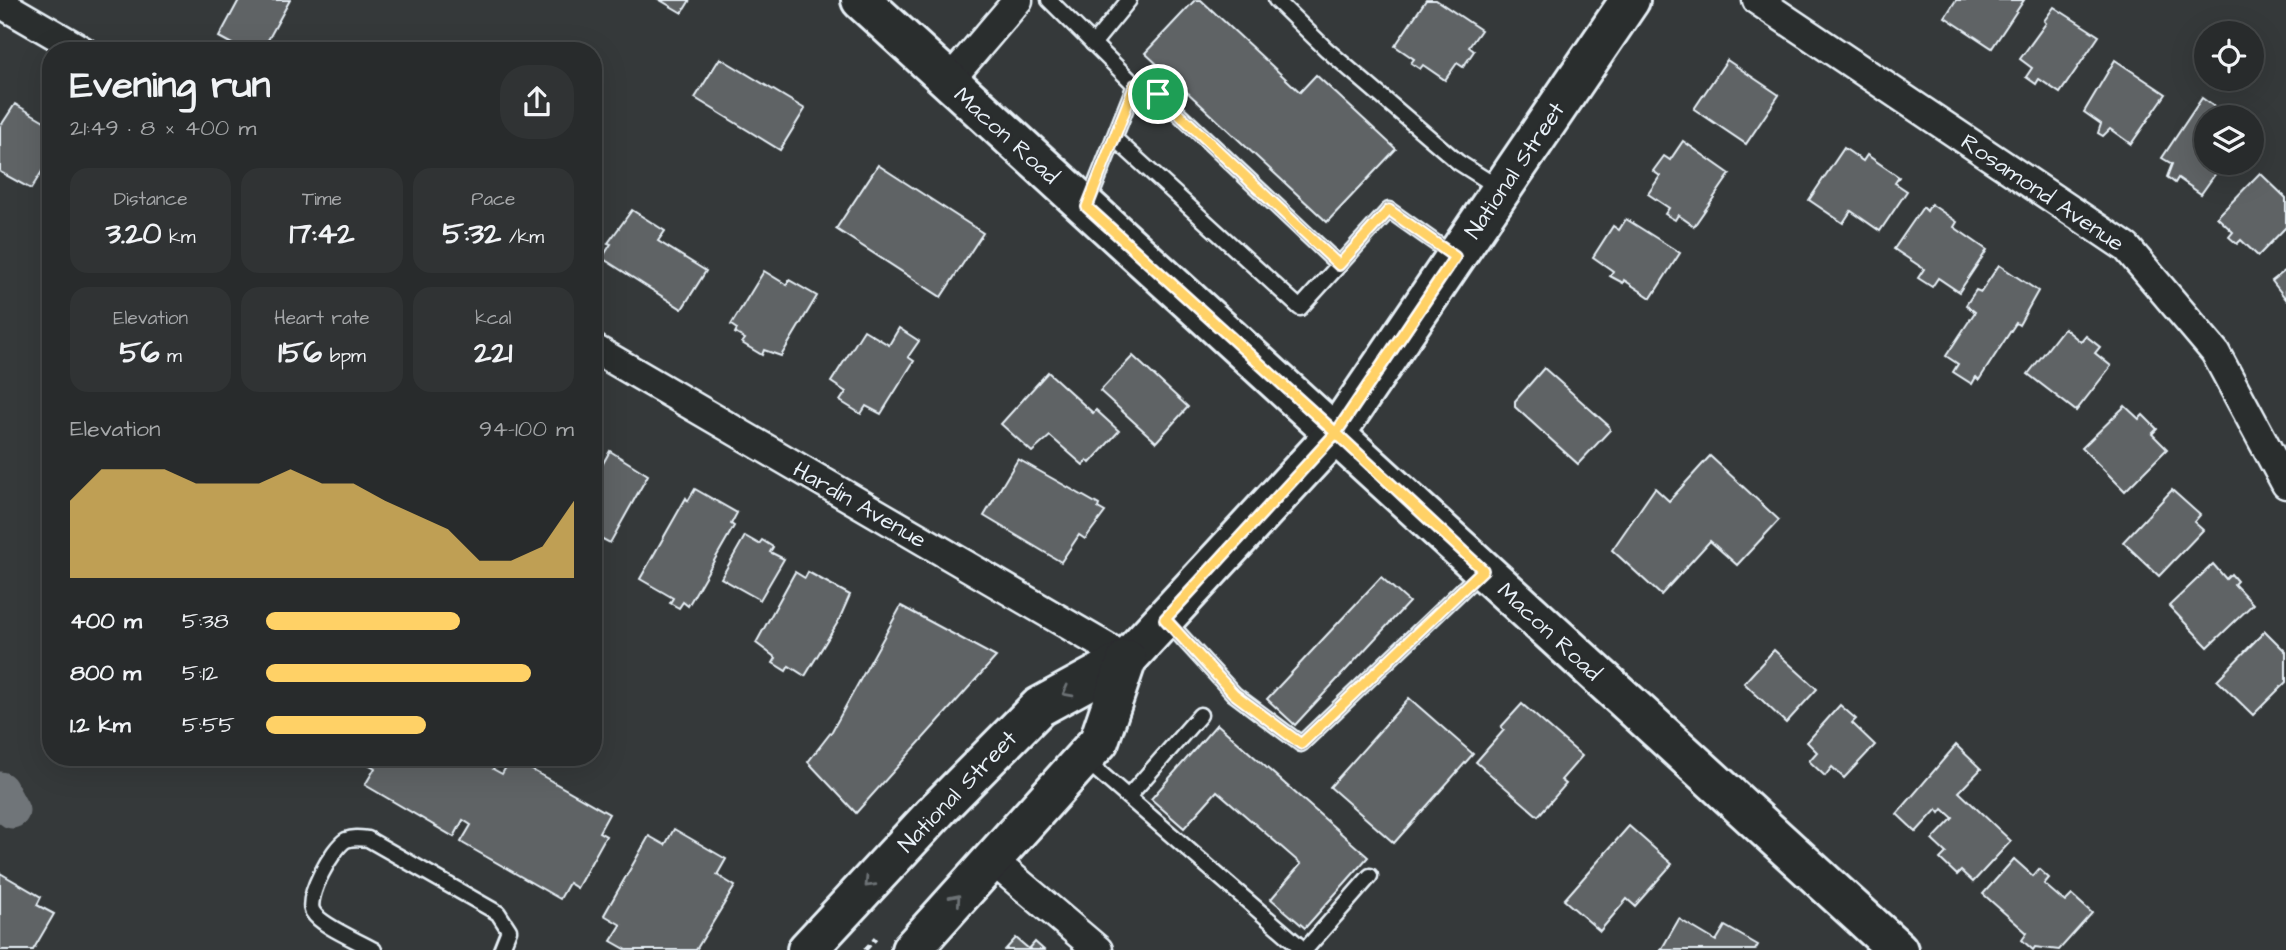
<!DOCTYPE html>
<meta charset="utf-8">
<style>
body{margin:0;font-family:"Architects Daughter",sans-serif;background:#303334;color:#f1f3f6;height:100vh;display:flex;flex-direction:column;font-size:26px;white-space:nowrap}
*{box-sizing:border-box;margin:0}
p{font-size:23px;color:#a5a7a9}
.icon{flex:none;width:38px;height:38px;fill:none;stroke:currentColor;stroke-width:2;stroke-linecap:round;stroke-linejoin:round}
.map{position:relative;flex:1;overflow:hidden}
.drawer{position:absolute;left:42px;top:42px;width:560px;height:724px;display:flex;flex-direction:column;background:#282b2c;border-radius:28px;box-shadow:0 7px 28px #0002,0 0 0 2px #444748}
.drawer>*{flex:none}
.tools{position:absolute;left:2194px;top:21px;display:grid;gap:14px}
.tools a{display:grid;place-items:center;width:70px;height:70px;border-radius:50%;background:#282b2c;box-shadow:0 7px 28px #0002,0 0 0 2px #444748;font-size:35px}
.pin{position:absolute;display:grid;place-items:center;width:60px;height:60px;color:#fff;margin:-30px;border:4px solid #fff;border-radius:50%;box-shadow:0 2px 7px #0007}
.round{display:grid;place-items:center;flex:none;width:74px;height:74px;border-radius:28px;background:#303334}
.overview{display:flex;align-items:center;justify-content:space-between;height:119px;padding:0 28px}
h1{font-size:38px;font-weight:700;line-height:52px}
.stats{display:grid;grid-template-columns:repeat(3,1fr);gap:10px;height:119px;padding:7px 28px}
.stats div{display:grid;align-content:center;border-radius:18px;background:#303334;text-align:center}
.stats b{font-size:30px;font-weight:700}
.stats small{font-size:19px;font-weight:400}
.stats p{font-size:19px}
.chart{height:196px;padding:14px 28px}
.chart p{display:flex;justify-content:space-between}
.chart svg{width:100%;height:126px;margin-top:7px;fill:#ffd166;opacity:.7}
ul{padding:0 28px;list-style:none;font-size:23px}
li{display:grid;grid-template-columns:112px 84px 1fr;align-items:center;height:52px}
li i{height:18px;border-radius:9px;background:#ffd166}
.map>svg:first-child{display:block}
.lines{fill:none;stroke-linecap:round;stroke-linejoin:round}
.canal{stroke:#707579;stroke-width:35}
.building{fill:#5f6365;stroke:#e8f1f8;stroke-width:2}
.lane-casing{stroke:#e8f1f8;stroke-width:19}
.street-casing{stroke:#e8f1f8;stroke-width:33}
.secondary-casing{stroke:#e8f1f8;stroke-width:44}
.path{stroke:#e8f1f8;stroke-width:4.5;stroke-dasharray:7 5;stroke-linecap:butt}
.lane{stroke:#2a2d2e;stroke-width:14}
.street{stroke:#2a2d2e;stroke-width:28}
.secondary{stroke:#2a2d2e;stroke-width:38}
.oneway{stroke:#6c7275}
.route-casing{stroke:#fff;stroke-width:14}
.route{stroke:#ffd166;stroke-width:9}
.labels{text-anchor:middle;stroke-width:6;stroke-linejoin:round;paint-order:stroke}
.street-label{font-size:23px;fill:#e8f1f8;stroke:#2a2d2e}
</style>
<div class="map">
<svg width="2286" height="950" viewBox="0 0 2286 950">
<rect width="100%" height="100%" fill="#35393a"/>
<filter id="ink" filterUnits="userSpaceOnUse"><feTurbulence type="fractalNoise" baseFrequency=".0143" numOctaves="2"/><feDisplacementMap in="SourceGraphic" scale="14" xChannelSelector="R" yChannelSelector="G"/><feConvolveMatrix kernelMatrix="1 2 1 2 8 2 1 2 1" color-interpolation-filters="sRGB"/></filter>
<g filter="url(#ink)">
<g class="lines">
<path class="canal" d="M 0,789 L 12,811"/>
</g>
<g class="building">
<path d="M 239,0 L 290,0 L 262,51 L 228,51 L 232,44 L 219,37 Z"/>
<path d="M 660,0 L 690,0 L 682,13 Z"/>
<path d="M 1195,0 L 1201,0 L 1300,92 L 1316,75 L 1396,149 L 1327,222 L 1145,53 Z"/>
<path d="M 1426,0 L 1436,0 L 1481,30 L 1469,47 L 1474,51 L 1463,67 L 1457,63 L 1445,80 L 1423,65 L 1420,69 L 1411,63 L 1414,59 L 1395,46 Z"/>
<path d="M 1956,0 L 2024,0 L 1992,48 L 1945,17 Z"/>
<path d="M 2054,7 L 2099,36 L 2060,93 L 2039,79 L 2036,84 L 2026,77 L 2032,68 L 2020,59 L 2046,23 L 2044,21 Z"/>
<path d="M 720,58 L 805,109 L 780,150 L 695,98 Z"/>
<path d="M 1727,60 L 1779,95 L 1746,144 L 1694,109 Z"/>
<path d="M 2115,60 L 2166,94 L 2131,144 L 2110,129 L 2103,136 L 2098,133 L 2101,124 L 2084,112 Z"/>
<path d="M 2202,98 L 2216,108 L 2211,115 L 2214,117 L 2207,117 L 2207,163 L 2223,163 L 2201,194 L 2178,178 L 2175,183 L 2167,177 L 2172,164 L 2162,158 Z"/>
<path d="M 15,104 L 51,125 L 51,157 L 31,189 L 0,172 L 0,127 Z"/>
<path d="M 1683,141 L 1730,174 L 1694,226 L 1678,215 L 1675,220 L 1665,214 L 1669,208 L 1648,194 L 1660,176 L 1653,171 L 1664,156 L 1670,160 Z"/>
<path d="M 1844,148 L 1863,161 L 1867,155 L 1899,177 L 1895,183 L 1907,191 L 1880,231 L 1851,211 L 1843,223 L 1809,200 Z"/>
<path d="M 878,165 L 983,233 L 941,297 L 836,229 Z"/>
<path d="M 2260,173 L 2286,198 L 2286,227 L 2258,256 L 2241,240 L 2237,244 L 2229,237 L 2233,232 L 2217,217 Z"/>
<path d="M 1931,204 L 1957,222 L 1954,227 L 1987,250 L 1959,292 L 1938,278 L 1932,287 L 1918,278 L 1924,269 L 1894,249 L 1923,207 L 1927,211 Z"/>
<path d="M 632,210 L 665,231 L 658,241 L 706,271 L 682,309 L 602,258 L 611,244 L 608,243 Z"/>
<path d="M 1626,219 L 1680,253 L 1651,298 L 1624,280 L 1623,283 L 1610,276 L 1613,271 L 1593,257 L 1613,226 L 1619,230 Z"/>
<path d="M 1999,265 L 2038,291 L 2019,325 L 2016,323 L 1979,380 L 1976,377 L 1972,384 L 1953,372 L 1958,364 L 1946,356 L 1975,312 L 1966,305 L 1976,290 L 1981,292 Z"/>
<path d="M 2286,270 L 2286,299 L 2272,281 Z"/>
<path d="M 764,271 L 787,285 L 789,280 L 817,296 L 781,356 L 764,350 L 762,355 L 742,343 L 745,339 L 735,333 L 737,329 L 731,325 Z"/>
<path d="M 899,328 L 919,341 L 908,357 L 914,361 L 881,414 L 866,406 L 861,414 L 840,401 L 846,392 L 831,382 L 864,330 L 889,345 Z"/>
<path d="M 2064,328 L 2081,342 L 2086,336 L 2100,347 L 2095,353 L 2111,366 L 2076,411 L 2028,374 Z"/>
<path d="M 1133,356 L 1188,407 L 1156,442 L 1100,391 Z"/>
<path d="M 1544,368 L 1609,426 L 1610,430 L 1578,464 L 1515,407 L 1515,401 Z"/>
<path d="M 1048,372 L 1093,413 L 1096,410 L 1119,431 L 1090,463 L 1087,460 L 1083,465 L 1050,436 L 1032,452 L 1001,424 Z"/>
<path d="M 2125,406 L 2139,419 L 2143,415 L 2157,429 L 2152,434 L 2167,449 L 2125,491 L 2082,448 Z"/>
<path d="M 610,451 L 648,475 L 610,543 L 593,534 L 593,481 Z"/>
<path d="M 1710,456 L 1779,520 L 1737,565 L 1710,541 L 1661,595 L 1612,550 L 1655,488 L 1669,501 Z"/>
<path d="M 1018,459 L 1099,505 L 1098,508 L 1105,512 L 1085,539 L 1079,535 L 1061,562 L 984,516 Z"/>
<path d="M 695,489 L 737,513 L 731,524 L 734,526 L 688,606 L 683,602 L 679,608 L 670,603 L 673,598 L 640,579 L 686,498 L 688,501 Z"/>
<path d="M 2172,490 L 2200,515 L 2194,522 L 2203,530 L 2159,576 L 2123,542 Z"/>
<path d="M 745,536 L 759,544 L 762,540 L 773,547 L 770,552 L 784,559 L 760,600 L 721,578 Z"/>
<path d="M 2213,564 L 2226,579 L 2231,574 L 2237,581 L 2234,584 L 2253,604 L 2208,647 L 2169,606 Z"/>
<path d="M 795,572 L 805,578 L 808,572 L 850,595 L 838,622 L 805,676 L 789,666 L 786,671 L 773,663 L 776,658 L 756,643 Z"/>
<path d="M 1381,577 L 1409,602 L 1295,725 L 1267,699 Z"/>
<path d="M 901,606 L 996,657 L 856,813 L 808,762 L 832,731 Z"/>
<path d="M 2265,631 L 2286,652 L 2286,682 L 2253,715 L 2217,680 Z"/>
<path d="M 1774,650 L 1817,689 L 1786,723 L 1744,683 Z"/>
<path d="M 1409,698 L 1473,754 L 1394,843 L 1330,787 Z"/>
<path d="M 1522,704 L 1582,756 L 1561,780 L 1566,784 L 1538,816 L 1476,762 L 1504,730 L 1501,727 Z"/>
<path d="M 1840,705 L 1856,719 L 1852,723 L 1875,745 L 1844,778 L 1832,767 L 1825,776 L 1809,761 L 1817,752 L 1807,742 Z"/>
<path d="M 1217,724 L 1368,857 L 1305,928 L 1271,899 L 1301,864 L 1217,791 L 1184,828 L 1151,799 Z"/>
<path d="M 1956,745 L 1981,769 L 1959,792 L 2011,841 L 1973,882 L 1961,871 L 1957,875 L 1940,859 L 1946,853 L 1932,840 L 1953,818 L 1943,809 L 1940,813 L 1937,809 L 1916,832 L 1897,814 Z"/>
<path d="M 500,758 L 493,769 L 502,774 L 511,758 L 609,814 L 599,832 L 606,836 L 577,888 L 569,883 L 560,899 L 464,844 L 461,842 L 471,825 L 463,820 L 454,837 L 365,785 L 375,768 L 359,759 Z"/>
<path d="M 1629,826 L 1672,864 L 1635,906 L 1627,899 L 1600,931 L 1564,900 Z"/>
<path d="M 674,829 L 726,859 L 717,875 L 735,886 L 696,950 L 627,950 L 611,941 L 621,925 L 604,915 L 649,836 L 665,845 Z"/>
<path d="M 2014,859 L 2033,876 L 2039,869 L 2049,878 L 2044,884 L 2065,902 L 2072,895 L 2092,913 L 2059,950 L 2035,947 L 2033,950 L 2022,940 L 2027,933 L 1983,894 Z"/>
<path d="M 0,873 L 41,897 L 37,905 L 54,914 L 33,950 L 0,950 Z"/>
<path d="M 1679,919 L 1716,941 L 1725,926 L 1758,945 L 1755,950 L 1661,950 Z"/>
<path d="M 1016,938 L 1029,949 L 1035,942 L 1044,950 L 1005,950 Z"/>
</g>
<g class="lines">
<g class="lane-casing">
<g id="lane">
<path d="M 1049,0 L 1135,85 L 1087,206"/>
<path d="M 1276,0 L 1326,49 L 1458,162 L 1499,188"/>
<path d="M 1093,44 L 1129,0"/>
<path d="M 1135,85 L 1158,94 L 1339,265"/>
<path d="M 1114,138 L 1300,308 L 1389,210 L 1454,256"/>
<path d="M 1167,621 L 1234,694 L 1301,744 L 1482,571"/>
<path d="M 1084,759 L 1304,950"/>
<path d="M 1128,797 L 1200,715"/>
<path d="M 374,950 C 359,941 321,926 313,912 C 304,899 333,847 346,840 C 353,837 360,838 368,839 L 498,913 L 509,930 L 501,950"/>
<path d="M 1305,950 L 1370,876"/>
</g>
</g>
<g class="street-casing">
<g id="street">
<path d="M 1757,0 L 2127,248 L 2215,352 L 2286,484"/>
<path d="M 0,3 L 83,51"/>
<path d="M 948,82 L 1018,0"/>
<path d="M 593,348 L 1127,659"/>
<path d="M 991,859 L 1098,950"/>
</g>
</g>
<g class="secondary-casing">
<g id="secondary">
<path d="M 861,0 L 1898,950"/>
<path d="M 807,950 L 940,807 L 1039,707 L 1127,659 L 1336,433 L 1630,0"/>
<path d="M 911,950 L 1099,741 L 1127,659"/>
</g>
</g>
<path class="path" d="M 865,950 L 876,938"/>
<use href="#lane" class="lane"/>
<use href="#street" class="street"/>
<use href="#secondary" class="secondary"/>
</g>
<defs><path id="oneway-chevron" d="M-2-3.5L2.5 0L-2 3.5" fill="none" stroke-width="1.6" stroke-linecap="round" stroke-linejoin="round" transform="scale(1.75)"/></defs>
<g class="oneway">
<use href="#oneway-chevron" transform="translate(1067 692) rotate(152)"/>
<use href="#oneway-chevron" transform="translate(869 883) rotate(133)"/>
<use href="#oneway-chevron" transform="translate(956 899) rotate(-49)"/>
</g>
</g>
<g class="lines" filter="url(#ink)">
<g class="route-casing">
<path id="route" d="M 1158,94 L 1135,85 L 1087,207 L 1336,433 L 1165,619 L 1234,694 L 1301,744 L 1483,570 L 1336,433 L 1455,257 L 1389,210 L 1339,265 L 1158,94"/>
</g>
<use href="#route" class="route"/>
</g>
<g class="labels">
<g class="street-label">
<text transform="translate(1007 135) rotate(42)" y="8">Macon Road</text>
<text transform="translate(1514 170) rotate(-56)" y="8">National Street</text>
<text transform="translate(2043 192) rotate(34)" y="8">Rosamond Avenue</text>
<text transform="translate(860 504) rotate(30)" y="8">Hardin Avenue</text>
<text transform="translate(1550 631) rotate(43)" y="8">Macon Road</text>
<text transform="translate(957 791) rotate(-46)" y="8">National Street</text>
</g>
</g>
</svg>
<div class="tools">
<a><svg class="icon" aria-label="locate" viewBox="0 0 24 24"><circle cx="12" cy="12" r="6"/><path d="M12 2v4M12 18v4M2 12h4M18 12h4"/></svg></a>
<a><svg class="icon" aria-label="layers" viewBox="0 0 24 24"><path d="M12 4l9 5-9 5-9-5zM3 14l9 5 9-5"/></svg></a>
</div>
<div class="pin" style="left:1158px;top:94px;background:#1e9e55"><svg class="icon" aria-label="arrive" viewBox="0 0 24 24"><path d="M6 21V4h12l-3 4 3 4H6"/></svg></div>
<section class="drawer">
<div class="overview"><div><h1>Evening run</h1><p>21:49 · 8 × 400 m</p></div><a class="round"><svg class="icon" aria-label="share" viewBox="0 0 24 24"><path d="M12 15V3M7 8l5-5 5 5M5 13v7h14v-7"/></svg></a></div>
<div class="stats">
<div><p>Distance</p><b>3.20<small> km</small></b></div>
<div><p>Time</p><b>17:42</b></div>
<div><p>Pace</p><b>5:32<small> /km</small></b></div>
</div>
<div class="stats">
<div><p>Elevation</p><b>56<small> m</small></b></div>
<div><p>Heart rate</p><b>156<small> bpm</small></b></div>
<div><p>kcal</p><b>221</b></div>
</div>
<div class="chart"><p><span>Elevation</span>94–100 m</p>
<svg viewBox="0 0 160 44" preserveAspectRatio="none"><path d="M0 44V17L10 6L20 6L30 6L40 11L50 11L60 11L70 6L80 11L90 11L100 17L110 22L120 27L130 38L140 38L150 33L160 17V44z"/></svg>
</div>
<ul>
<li><b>400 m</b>5:38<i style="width:63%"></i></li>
<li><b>800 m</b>5:12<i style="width:86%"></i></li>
<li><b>1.2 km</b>5:55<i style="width:52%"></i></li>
</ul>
</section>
</div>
